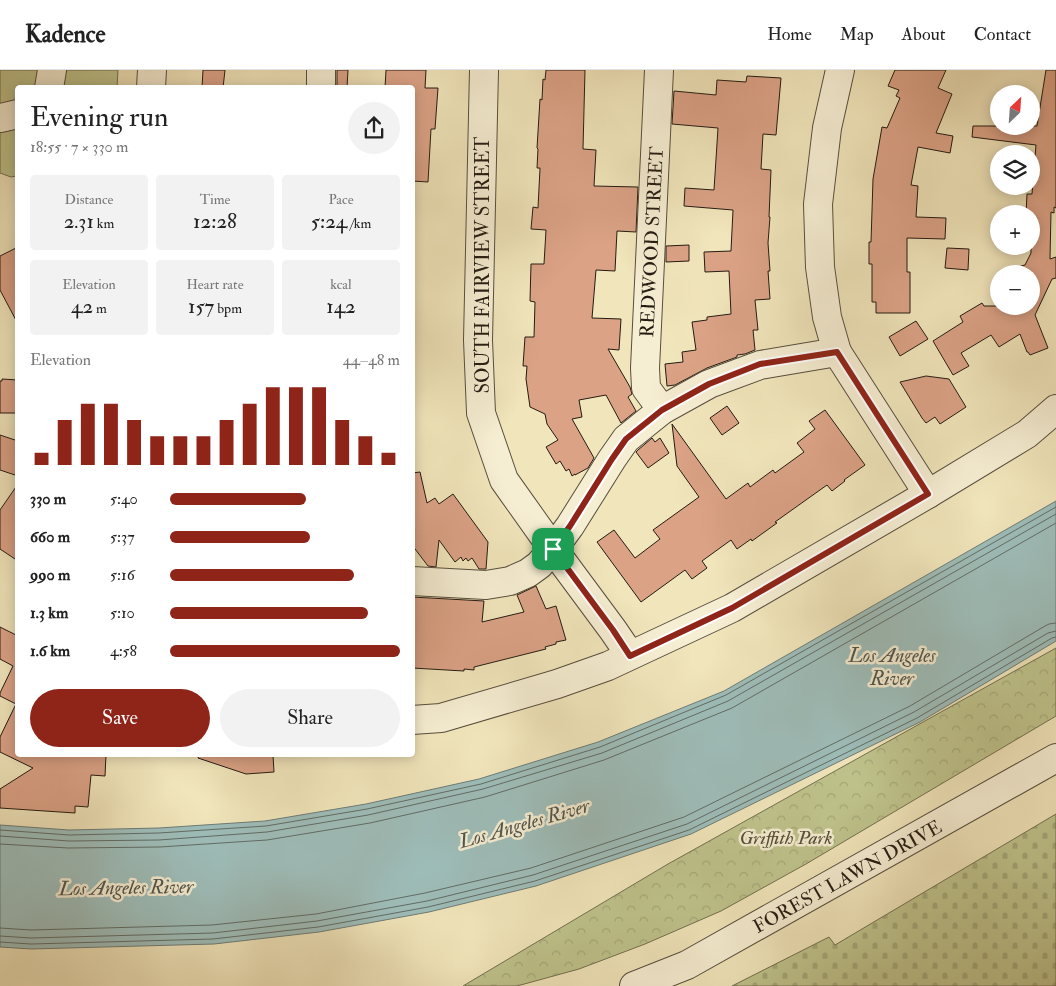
<!DOCTYPE html>
<meta charset="utf-8">
<style>
body{margin:0;font-family:"IM FELL Double Pica",serif;background:#f2f2f2;color:#222;height:100vh;display:flex;flex-direction:column;font-size:19px;white-space:nowrap}
*{box-sizing:border-box;margin:0}
p{font-size:16px;color:#767676}
.icon{flex:none;width:28px;height:28px;fill:none;stroke:currentColor;stroke-width:2;stroke-linecap:round;stroke-linejoin:round}
.map{position:relative;flex:1;overflow:hidden}
.drawer{position:absolute;left:15px;top:15px;width:400px;height:672px;display:flex;flex-direction:column;background:#fff;border-radius:5px;box-shadow:0 2px 12px #0003}
.drawer>*{flex:none}
.needle{width:32px;rotate:25deg}
.controls{position:absolute;left:990px;top:15px;display:grid;gap:10px}
.controls a{display:grid;place-items:center;width:50px;height:50px;border-radius:50%;background:#fff;box-shadow:0 2px 12px #0003;font-size:25px}
.pin{position:absolute;display:grid;place-items:center;width:42px;height:42px;color:#fff;margin:-21px;border-radius:10px;box-shadow:0 2px 8px #0006}
.round{display:grid;place-items:center;flex:none;width:52px;height:52px;border-radius:26px;background:#f2f2f2}
.head{display:flex;align-items:center;justify-content:space-between;height:85px;padding:0 15px}
h1{font-size:28px;font-weight:600;line-height:38px}
.metrics{display:grid;grid-template-columns:repeat(3,1fr);gap:8px;height:85px;padding:5px 15px}
.metrics div{display:grid;align-content:center;border-radius:5px;background:#f2f2f2;text-align:center}
.metrics b{font-size:21px;font-weight:600}
.metrics small{font-size:14px;font-weight:400}
.metrics p{font-size:14px}
.chart{height:140px;padding:10px 15px}
.chart p{display:flex;justify-content:space-between}
.chart svg{width:100%;height:90px;margin-top:5px;stroke:#8f2418;stroke-width:6}
.button{display:flex;gap:10px;margin-top:auto;padding:10px 15px}
.button a{flex:1;height:58px;border-radius:30px;background:#8f2418;color:#fff;font-size:20px;font-weight:600;line-height:58px;text-align:center}
.button a+a{background:#f2f2f2;color:#222}
ul{padding:0 15px;list-style:none;font-size:16px}
li{display:grid;grid-template-columns:80px 60px 1fr;align-items:center;height:38px}
li i{height:12px;border-radius:6px;background:#8f2418}
header{display:flex;align-items:center;gap:30px;box-sizing:border-box;height:70px;padding:0 25px;background:#fff;border-bottom:1px solid #e0e0e0}
header strong{font-size:24px}
nav{display:flex;gap:28px;margin-inline-start:auto;font-size:18px}
.map>svg:first-child{display:block}
.green{fill:#bfc38c;stroke:#726f50}
.cemetery{fill:url(#cemetery-stones);stroke:#726f50}
.park{fill:url(#park-crowns);stroke:#726f50}
.water{fill:#9ebdb9;stroke:#6d7c77}
.lines{fill:none;stroke-linecap:round;stroke-linejoin:round}
.shore{stroke:#616c66;stroke-width:1}
.building{fill:#dba286;stroke:#241b13}
.minor-casing{stroke:#574e3d;stroke-width:30}
.minor{stroke:#f6eed3;stroke-width:28}
.route-casing{stroke:#fff;stroke-width:10}
.route{stroke:#8f2418;stroke-width:6}
.labels{text-anchor:middle;stroke-width:5;stroke-linejoin:round;paint-order:stroke}
.street-label{font-size:19px;fill:#241b13;stroke:#f6eed3}
.park-label{font-size:19px;font-style:italic;fill:#524d37;stroke:#f6eed3}
.water-label{font-size:20px;font-style:italic;fill:#4f544d;stroke:#f6eed3}
</style>
<header>
<strong>Kadence</strong>
<nav><a>Home</a><a>Map</a><a>About</a><a>Contact</a></nav>
</header>
<div class="map">
<svg width="1056" height="916" viewBox="0 0 1056 916">
<defs>
<pattern id="cemetery-stones" width="16" height="16" patternUnits="userSpaceOnUse" patternTransform="scale(1.25)"><rect width="16" height="16" fill="#bfc38c"/><path d="M2 7V4a2 2 0 0 1 4 0v3zM10 15v-3a2 2 0 0 1 4 0v3z" fill="#a4a778"/></pattern>
<pattern id="park-crowns" width="20" height="18" patternUnits="userSpaceOnUse" patternTransform="scale(1.25)"><rect width="20" height="18" fill="#bfc38c"/><path d="M2 6a3 3 0 1 1 6 0M12 15a3 3 0 1 1 6 0" fill="none" stroke="#a4a778"/></pattern>
</defs>
<rect width="100%" height="100%" fill="#f1e5bb"/>
<filter id="stains"><feTurbulence type="fractalNoise" baseFrequency=".004" numOctaves="4"/><feColorMatrix values="0 0 0 0 .2 0 0 0 0 .09 0 0 0 0 .02 0 0 0 .5 -.17"/></filter>
<radialGradient id="worn" r=".72"><stop offset=".6" stop-color="#630" stop-opacity="0"/><stop offset="1" stop-color="#630" stop-opacity=".3"/></radialGradient>
<path class="green" d="M 0,0 L 118,0 L 117,17 L 18,18 L 17,106 L 11,107 L 0,103 Z"/>
<path class="cemetery" d="M 1056,744 L 1056,916 L 732,916 L 829,867 L 835,875 Z"/>
<path class="park" d="M 1056,578 L 1056,646 L 806,794 L 721,841 L 645,874 L 579,899 L 517,916 L 463,916 L 668,794 Z"/>
<path class="water" d="M 1056,431 L 1056,571 L 920,652 L 691,764 L 536,816 L 429,842 L 319,862 L 214,874 L 31,879 L 0,877 L 0,755 L 69,760 L 159,758 L 265,751 L 366,734 L 479,709 L 598,672 L 724,621 Z"/>
<g class="lines">
<g class="shore">
<path d="M 0,760 L 69,765 L 159,763 L 266,756 L 367,739 L 481,714 L 600,677 L 726,625 L 1056,437"/>
<path d="M 0,766 L 69,771 L 159,770 L 267,762 L 368,745 L 483,719 L 602,683 L 728,631 L 1056,444"/>
<path d="M 0,774 L 68,778 L 160,777 L 267,770 L 370,753 L 485,727 L 604,690 L 732,638 L 1056,453"/>
<path d="M 0,858 L 31,860 L 212,855 L 316,844 L 425,823 L 531,798 L 684,747 L 910,636 L 1045,556 L 1049,554 L 1056,553"/>
<path d="M 0,866 L 31,868 L 213,863 L 317,851 L 427,831 L 533,805 L 687,754 L 914,642 L 1048,563 L 1056,561"/>
<path d="M 0,872 L 31,874 L 213,869 L 318,857 L 428,837 L 535,811 L 689,760 L 917,648 L 1052,568 L 1056,567"/>
</g>
</g>
<g class="building">
<path d="M 203,0 L 225,0 L 223,18 L 202,18 Z"/>
<path d="M 337,0 L 348,0 L 347,18 L 337,18 Z"/>
<path d="M 386,0 L 426,0 L 425,18 L 438,18 L 435,59 L 431,59 L 428,112 L 412,111 L 412,18 L 385,18 Z"/>
<path d="M 546,0 L 585,0 L 583,79 L 596,80 L 594,116 L 638,117 L 636,162 L 617,161 L 615,201 L 596,200 L 592,248 L 621,249 L 619,280 L 608,279 L 630,317 L 632,324 L 628,327 L 636,341 L 621,353 L 606,325 L 579,330 L 582,347 L 572,349 L 594,388 L 588,398 L 575,405 L 575,404 L 572,406 L 569,399 L 566,401 L 560,391 L 556,394 L 546,377 L 558,370 L 547,354 L 545,344 L 530,337 L 526,309 L 527,296 L 523,296 L 525,267 L 534,267 L 535,232 L 530,231 L 531,194 L 544,194 L 546,160 L 531,159 L 533,137 L 538,138 L 540,98 L 537,98 L 538,79 L 537,78 L 540,29 L 542,30 L 543,9 L 545,10 Z"/>
<path d="M 895,0 L 946,0 L 938,18 L 952,24 L 936,63 L 953,66 L 950,83 L 918,77 L 911,115 L 918,116 L 916,147 L 946,148 L 945,169 L 907,168 L 907,202 L 910,202 L 910,243 L 876,243 L 876,232 L 872,232 L 872,194 L 869,194 L 869,172 L 871,172 L 873,109 L 882,57 L 887,58 L 900,28 L 896,26 L 899,20 L 888,16 Z"/>
<path d="M 1046,0 L 1056,0 L 1056,138 L 1054,137 L 1054,143 L 1051,142 L 1050,189 L 1056,187 L 1056,208 L 1052,209 L 1035,245 L 1048,278 L 1030,285 L 1028,282 L 1027,282 L 1020,264 L 999,277 L 991,265 L 961,283 L 969,296 L 953,305 L 933,271 L 963,252 L 960,246 L 982,233 L 984,236 L 1031,236 L 1031,204 L 1005,203 L 1005,200 L 1025,195 L 1031,183 L 1031,144 L 1026,144 L 1027,124 L 1032,124 L 1036,75 L 972,67 L 973,56 L 1037,56 Z"/>
<path d="M 747,6 L 781,8 L 776,65 L 763,64 L 761,99 L 771,100 L 769,147 L 770,147 L 768,173 L 770,201 L 768,201 L 770,229 L 755,230 L 758,260 L 753,260 L 755,280 L 745,284 L 737,285 L 737,287 L 707,298 L 675,315 L 667,316 L 665,294 L 683,292 L 682,282 L 696,280 L 692,252 L 707,250 L 707,247 L 731,244 L 729,201 L 705,202 L 704,182 L 731,181 L 733,140 L 684,136 L 685,118 L 714,120 L 718,58 L 672,54 L 674,21 L 716,25 L 717,10 L 746,12 Z"/>
<path d="M 689,175 L 689,191 L 666,192 L 666,176 Z"/>
<path d="M 18,177 L 18,254 L 0,220 L 0,186 Z"/>
<path d="M 947,178 L 969,179 L 968,200 L 945,198 Z"/>
<path d="M 916,251 L 928,269 L 900,286 L 889,267 Z"/>
<path d="M 926,306 L 949,309 L 966,337 L 940,354 L 935,347 L 926,353 L 922,348 L 900,312 Z"/>
<path d="M 2,309 L 18,310 L 18,343 L 0,343 L 0,311 L 2,311 Z"/>
<path d="M 727,336 L 739,353 L 722,365 L 710,348 Z"/>
<path d="M 825,340 L 865,395 L 844,410 L 845,411 L 832,421 L 827,415 L 775,452 L 777,453 L 752,471 L 751,469 L 737,479 L 731,470 L 702,491 L 707,498 L 692,509 L 685,500 L 641,532 L 597,472 L 614,460 L 635,488 L 660,469 L 653,460 L 699,427 L 677,396 L 672,354 L 726,429 L 748,413 L 750,417 L 773,400 L 775,403 L 804,382 L 797,373 L 815,359 L 809,351 Z"/>
<path d="M 0,365 L 18,371 L 18,406 L 0,400 Z"/>
<path d="M 652,368 L 655,372 L 660,368 L 669,383 L 648,398 L 636,382 L 638,380 Z"/>
<path d="M 420,402 L 427,433 L 435,428 L 439,434 L 453,424 L 488,472 L 486,499 L 479,499 L 472,488 L 468,491 L 466,488 L 463,491 L 461,487 L 455,492 L 439,470 L 436,497 L 428,496 L 412,475 L 412,403 Z"/>
<path d="M 18,414 L 18,491 L 0,479 L 0,440 Z"/>
<path d="M 536,516 L 546,539 L 556,536 L 566,570 L 556,572 L 556,574 L 545,577 L 546,579 L 474,597 L 474,600 L 464,599 L 464,601 L 412,598 L 412,527 L 484,531 L 482,552 L 524,542 L 517,525 Z"/>
<path d="M 0,557 L 18,566 L 18,685 L 106,685 L 105,706 L 91,705 L 88,737 L 75,736 L 75,743 L 0,738 L 0,719 L 33,698 L 0,682 L 0,667 L 16,634 L 0,626 L 0,623 L 13,596 L 0,589 Z"/>
<path d="M 199,685 L 273,685 L 274,702 L 246,704 L 198,688 Z"/>
</g>
<g class="lines">
<g class="minor-casing">
<g id="minor">
<path d="M 484,0 L 478,270 L 481,343 L 504,410 L 553,479 L 613,560 L 630,585"/>
<path d="M 659,0 L 645,298 L 646,318 L 662,340"/>
<path d="M 840,0 L 827,58 L 818,134 L 820,197 L 827,247 L 837,282 L 928,424"/>
<path d="M 49,18 L 52,0"/>
<path d="M 151,18 L 152,0"/>
<path d="M 321,18 L 321,0"/>
<path d="M 0,48 L 18,44"/>
<path d="M 412,511 L 486,515 L 510,511 L 528,503 L 539,495 L 553,479 L 570,456 L 612,389 L 626,369 L 662,340 L 709,314 L 760,295 L 837,282"/>
<path d="M 412,650 L 441,648 L 557,614 L 608,596 L 732,538 L 928,424 L 1027,364 L 1056,339"/>
<path d="M 634,916 L 687,895 L 1056,688"/>
</g>
</g>
<use href="#minor" class="minor"/>
</g>
<g class="lines">
<g class="route-casing">
<path id="route" d="M 837,282 L 928,424 L 732,538 L 630,586 L 613,560 L 553,479 L 570,456 L 612,389 L 626,369 L 662,340 L 709,314 L 760,294 Z"/>
</g>
<use href="#route" class="route"/>
</g>
<g class="labels">
<g class="street-label">
<text transform="translate(651 172) rotate(-87)" y="7">REDWOOD STREET</text>
<text transform="translate(482 195) rotate(-90)" y="7">SOUTH FAIRVIEW STREET</text>
<text transform="translate(847 806) rotate(-29)" y="7">FOREST LAWN DRIVE</text>
</g>
<g class="park-label">
<text x="786" y="774">Griffith Park</text>
</g>
<g class="water-label">
<text x="892" y="592">Los Angeles<tspan x="892" dy="23">River</tspan></text>
<text transform="translate(524 753) rotate(-16)" y="7">Los Angeles River</text>
<text transform="translate(126 817) rotate(-1)" y="7">Los Angeles River</text>
</g>
</g>
<rect width="100%" height="100%" filter="url(#stains)"/>
<rect width="100%" height="100%" fill="url(#worn)"/>
</svg>
<div class="controls">
<a><svg class="needle" viewBox="-14 -14 28 28"><path d="M0-13l5 13h-10z" fill="#e53935"/><path d="M0 13l5-13h-10z" fill="#767676"/></svg></a>
<a><svg class="icon" aria-label="layers" viewBox="0 0 24 24"><path d="M12 4l9 5-9 5-9-5zM3 14l9 5 9-5"/></svg></a>
<a>+</a>
<a>−</a>
</div>
<div class="pin" style="left:553px;top:479px;background:#1e9e55"><svg class="icon" aria-label="arrive" viewBox="0 0 24 24"><path d="M6 21V4h12l-3 4 3 4H6"/></svg></div>
<section class="drawer">
<div class="head"><div><h1>Evening run</h1><p>18:55 · 7 × 330 m</p></div><a class="round"><svg class="icon" aria-label="share" viewBox="0 0 24 24"><path d="M12 15V3M7 8l5-5 5 5M5 13v7h14v-7"/></svg></a></div>
<div class="metrics">
<div><p>Distance</p><b>2.31<small> km</small></b></div>
<div><p>Time</p><b>12:28</b></div>
<div><p>Pace</p><b>5:24<small> /km</small></b></div>
</div>
<div class="metrics">
<div><p>Elevation</p><b>42<small> m</small></b></div>
<div><p>Heart rate</p><b>157<small> bpm</small></b></div>
<div><p>kcal</p><b>142</b></div>
</div>
<div class="chart"><p><span>Elevation</span>44–48 m</p>
<svg viewBox="0 0 160 44" preserveAspectRatio="none"><path d="M5 44V38M15 44V22M25 44V14M35 44V14M45 44V22M55 44V30M65 44V30M75 44V30M85 44V22M95 44V14M105 44V6M115 44V6M125 44V6M135 44V22M145 44V30M155 44V38"/></svg>
</div>
<ul>
<li><b>330 m</b>5:40<i style="width:59%"></i></li>
<li><b>660 m</b>5:37<i style="width:61%"></i></li>
<li><b>990 m</b>5:16<i style="width:80%"></i></li>
<li><b>1.3 km</b>5:10<i style="width:86%"></i></li>
<li><b>1.6 km</b>4:58<i style="width:100%"></i></li>
</ul>
<div class="button"><a>Save</a><a>Share</a></div>
</section>
</div>
